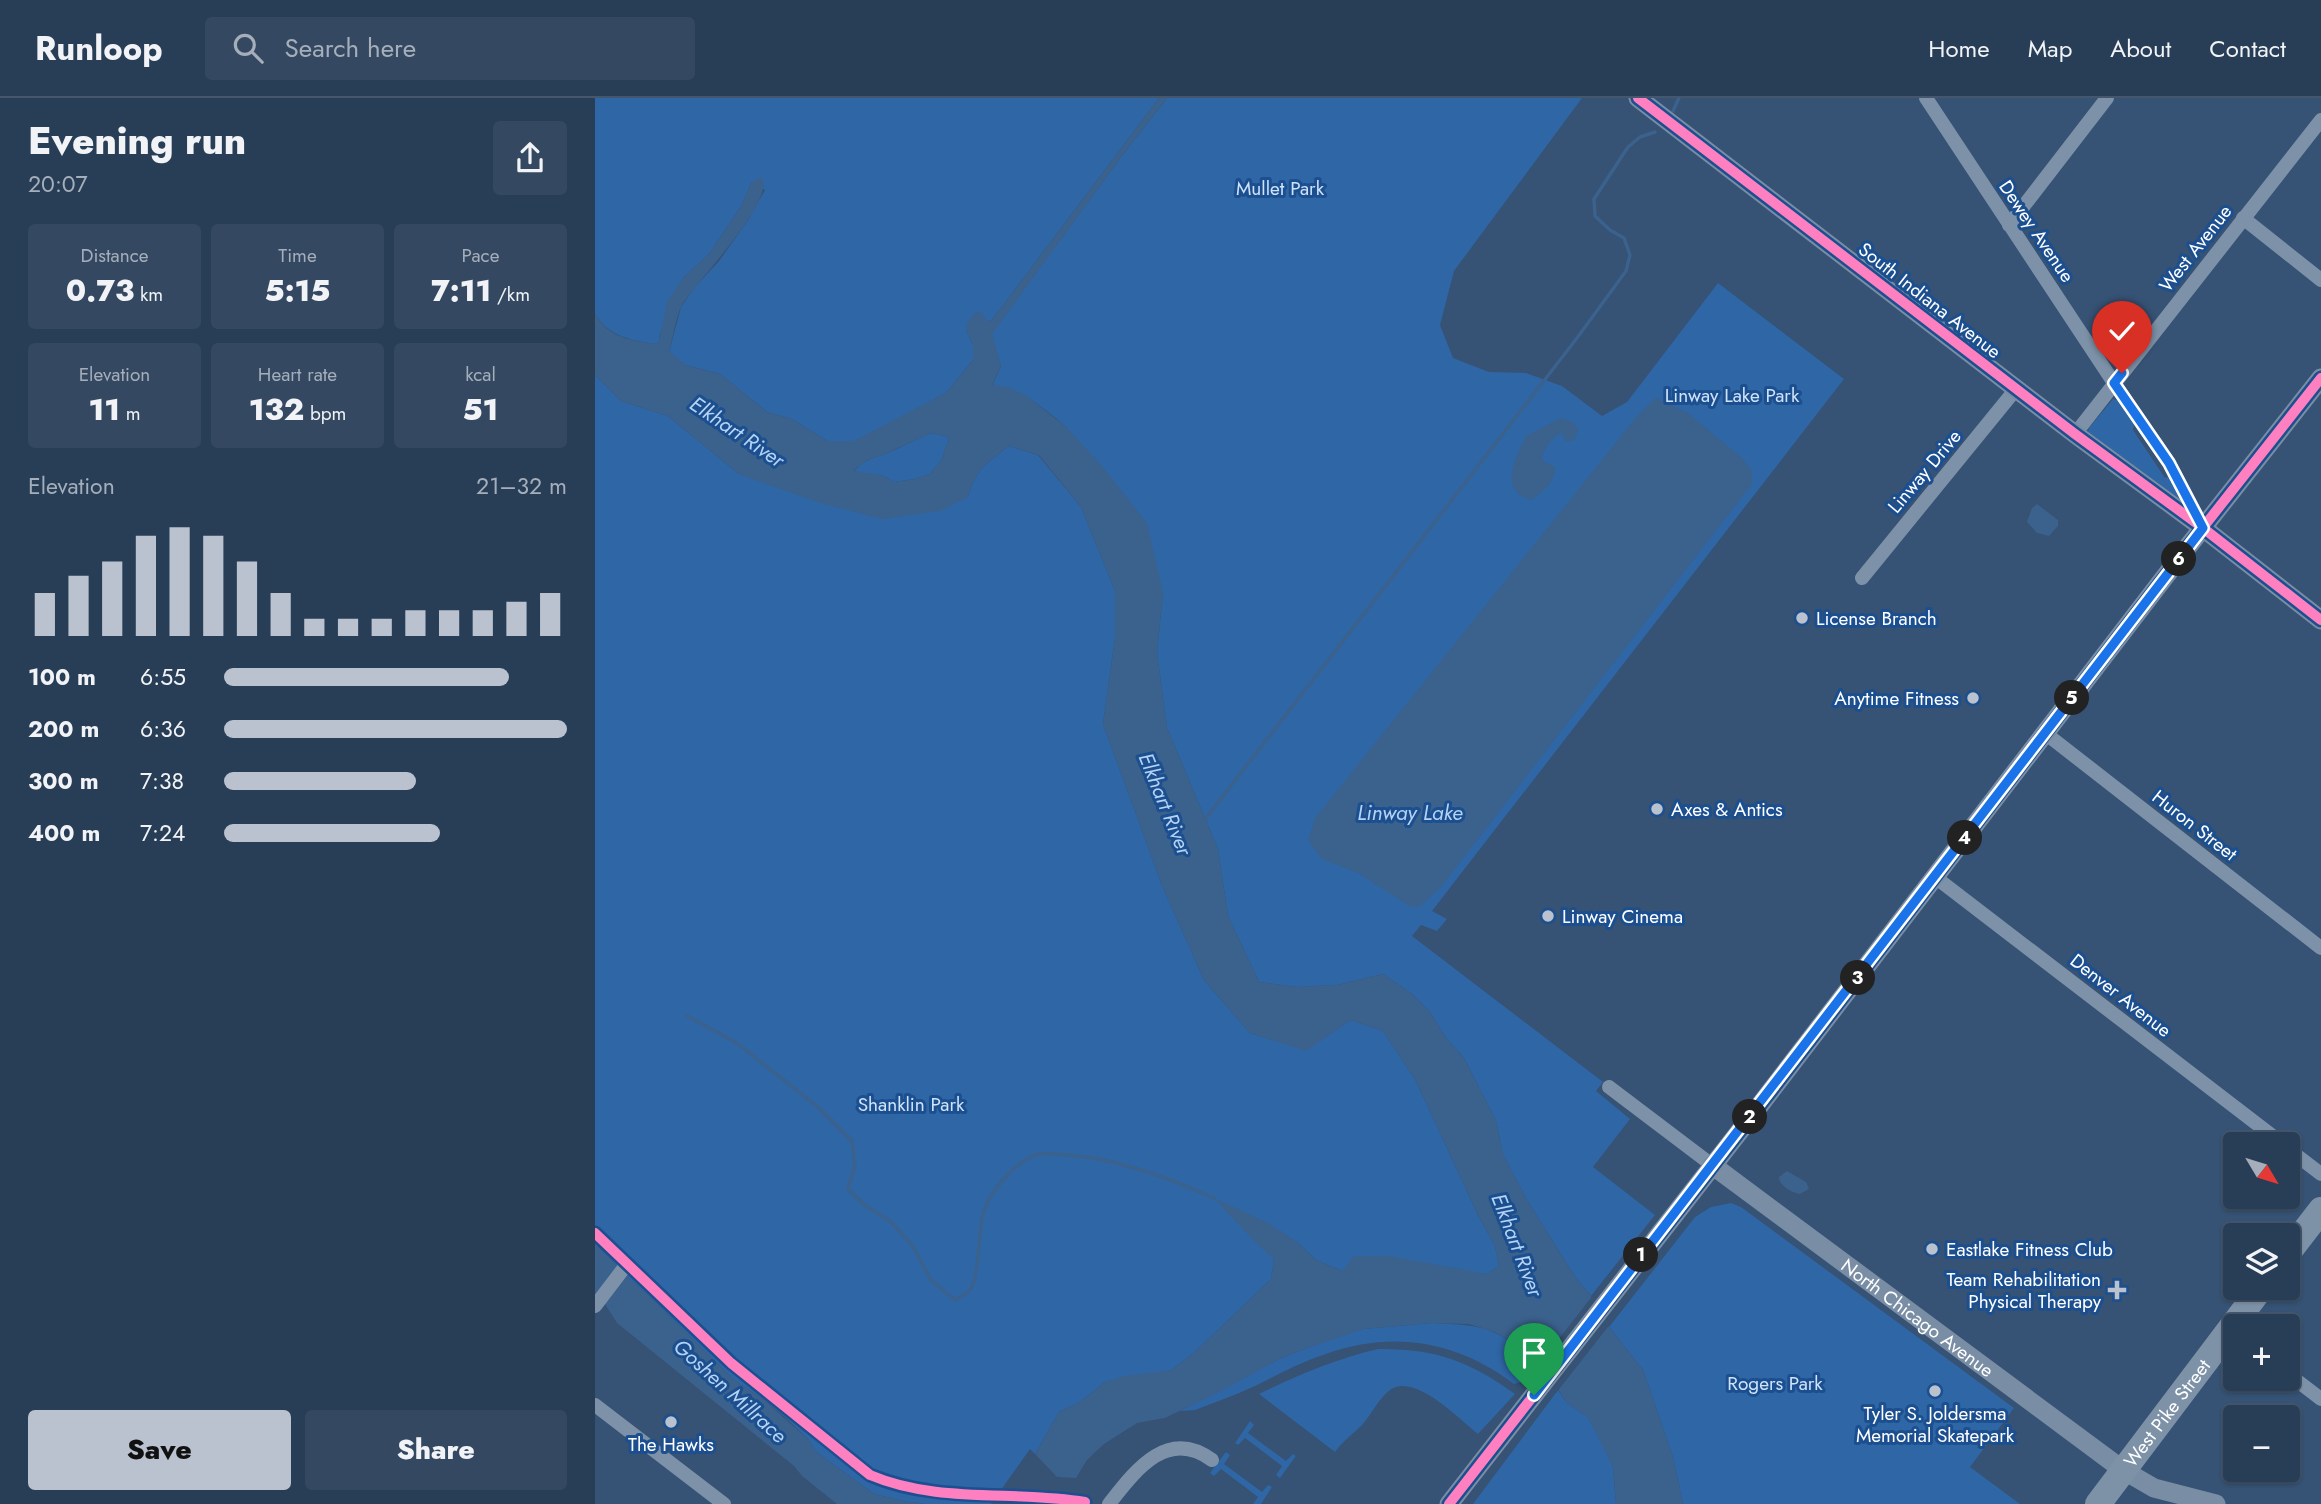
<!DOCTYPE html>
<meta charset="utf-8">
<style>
body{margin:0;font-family:Jost,sans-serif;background:#344961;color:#f1f3f6;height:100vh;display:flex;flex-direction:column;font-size:26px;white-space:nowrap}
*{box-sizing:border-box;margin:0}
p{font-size:23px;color:#a5aeba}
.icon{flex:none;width:38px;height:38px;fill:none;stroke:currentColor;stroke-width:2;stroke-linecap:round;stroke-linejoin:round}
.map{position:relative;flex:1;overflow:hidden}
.side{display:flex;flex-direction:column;background:#283e57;width:595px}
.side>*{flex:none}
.needle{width:46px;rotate:128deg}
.fabs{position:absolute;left:1628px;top:1034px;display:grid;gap:14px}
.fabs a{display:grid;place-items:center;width:77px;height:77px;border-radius:7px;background:#283e57;box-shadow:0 2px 5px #0004,0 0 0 2px #44576d;font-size:35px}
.pin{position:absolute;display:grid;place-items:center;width:60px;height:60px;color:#fff;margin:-72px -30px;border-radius:50% 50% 50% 0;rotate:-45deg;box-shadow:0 0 7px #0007}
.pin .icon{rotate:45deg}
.km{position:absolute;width:35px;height:35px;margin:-18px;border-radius:50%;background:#222;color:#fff;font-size:19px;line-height:35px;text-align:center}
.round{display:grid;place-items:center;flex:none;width:74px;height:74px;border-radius:7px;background:#344961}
.head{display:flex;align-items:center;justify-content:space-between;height:119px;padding:0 28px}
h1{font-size:38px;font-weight:800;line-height:52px}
.metrics{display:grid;grid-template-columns:repeat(3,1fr);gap:10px;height:119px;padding:7px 28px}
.metrics div{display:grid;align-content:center;border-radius:7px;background:#344961;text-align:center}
.metrics b{font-size:30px;font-weight:800}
.metrics small{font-size:19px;font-weight:400}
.metrics p{font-size:19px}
.chart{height:196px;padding:14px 28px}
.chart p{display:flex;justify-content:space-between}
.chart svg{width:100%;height:126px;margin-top:7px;stroke:#b9c2ce;stroke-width:6}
.action{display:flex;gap:14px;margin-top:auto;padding:14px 28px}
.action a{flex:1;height:80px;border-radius:7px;background:#b9c2ce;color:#111;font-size:28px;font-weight:800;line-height:80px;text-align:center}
.action a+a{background:#344961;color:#f1f3f6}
ul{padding:0 28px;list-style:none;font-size:23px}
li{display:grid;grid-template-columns:112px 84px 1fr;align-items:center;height:52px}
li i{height:18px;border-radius:9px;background:#b9c2ce}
header{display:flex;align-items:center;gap:42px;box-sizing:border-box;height:98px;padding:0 35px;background:#283e57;border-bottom:2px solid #44576d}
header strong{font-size:33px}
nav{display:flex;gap:38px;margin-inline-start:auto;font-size:24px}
.search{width:490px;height:63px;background:#344961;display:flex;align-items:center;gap:18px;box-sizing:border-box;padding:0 24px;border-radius:7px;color:#a5aeba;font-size:26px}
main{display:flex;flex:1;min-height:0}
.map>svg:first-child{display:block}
.green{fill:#2f66a5}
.water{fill:#3b618d;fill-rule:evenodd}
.pier{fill:#365274}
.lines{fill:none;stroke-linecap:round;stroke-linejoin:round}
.stream{stroke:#3b618d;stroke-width:3.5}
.street{stroke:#7d92a8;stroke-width:14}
.secondary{stroke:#798da4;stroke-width:19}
.highway{stroke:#7e92a7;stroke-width:26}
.cycleway-casing{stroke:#1b4f8f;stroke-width:15}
.cycleway{stroke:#ff80c0;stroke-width:10}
.route-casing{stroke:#fff;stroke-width:14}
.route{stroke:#1a73e8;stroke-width:9}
.poi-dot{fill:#b9c2ce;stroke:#1b4f8f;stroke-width:2.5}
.labels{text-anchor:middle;stroke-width:6;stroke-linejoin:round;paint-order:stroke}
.park-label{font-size:19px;fill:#cfe3fa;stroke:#1b4f8f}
.street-label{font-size:19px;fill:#fff;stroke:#1b4f8f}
.poi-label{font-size:19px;fill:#fff;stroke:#1b4f8f;text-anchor:start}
.water-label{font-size:21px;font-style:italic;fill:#b5d3f5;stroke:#1b4f8f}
</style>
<header>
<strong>Runloop</strong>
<div class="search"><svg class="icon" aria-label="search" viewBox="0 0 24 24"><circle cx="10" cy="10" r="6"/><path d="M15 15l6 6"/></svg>Search here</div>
<nav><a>Home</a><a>Map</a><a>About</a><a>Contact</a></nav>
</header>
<main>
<section class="side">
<div class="head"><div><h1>Evening run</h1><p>20:07</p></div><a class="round"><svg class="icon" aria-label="share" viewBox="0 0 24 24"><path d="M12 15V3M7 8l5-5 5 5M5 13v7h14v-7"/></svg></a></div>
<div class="metrics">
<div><p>Distance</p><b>0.73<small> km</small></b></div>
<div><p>Time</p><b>5:15</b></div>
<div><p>Pace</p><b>7:11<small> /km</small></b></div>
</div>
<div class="metrics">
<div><p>Elevation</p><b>11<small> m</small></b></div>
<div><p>Heart rate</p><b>132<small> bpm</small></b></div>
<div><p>kcal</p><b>51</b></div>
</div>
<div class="chart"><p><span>Elevation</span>21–32 m</p>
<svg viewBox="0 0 160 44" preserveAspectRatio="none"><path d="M5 44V29M15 44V23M25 44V18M35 44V9M45 44V6M55 44V9M65 44V18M75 44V29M85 44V38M95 44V38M105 44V38M115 44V35M125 44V35M135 44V35M145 44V32M155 44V29"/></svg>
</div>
<ul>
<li><b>100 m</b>6:55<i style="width:83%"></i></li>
<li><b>200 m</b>6:36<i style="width:100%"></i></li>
<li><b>300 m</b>7:38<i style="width:56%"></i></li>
<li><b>400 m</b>7:24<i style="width:63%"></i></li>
</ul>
<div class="action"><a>Save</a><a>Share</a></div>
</section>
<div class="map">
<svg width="1726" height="1406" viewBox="0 0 1726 1406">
<rect width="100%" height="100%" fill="#365274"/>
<g class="green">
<path d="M 0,0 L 564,0 L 397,222 L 371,232 L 378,247 L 378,262 L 351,295 L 259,344 L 232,343 L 197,321 L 172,314 L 125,276 L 90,267 L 74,254 L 86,209 L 99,190 L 124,163 L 153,122 L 170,92 L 157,84 L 145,110 L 114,156 L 88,180 L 65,236 L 64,244 L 60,246 C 36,242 14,239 0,216 Z"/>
<path d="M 572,0 L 987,0 L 859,173 L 845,227 L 858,260 L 894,274 L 931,275 L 967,288 L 1007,318 L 1032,304 L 1123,185 L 1249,281 L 837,813 L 852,821 L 842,833 L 826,827 L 817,838 L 1008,984 L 1001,993 L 1035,1021 L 998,1069 L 1060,1117 L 996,1198 L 980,1179 L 932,1102 L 908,1057 L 901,1023 L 869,960 L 851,940 L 835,914 L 817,896 L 788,876 L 742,887 L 702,889 L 664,884 L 633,818 L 623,751 L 572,630 L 562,555 L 568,495 L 471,329 C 449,310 426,290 397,288 L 406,268 L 396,236 L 526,59 Z"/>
<path d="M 0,277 L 26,303 L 73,318 L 144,376 L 373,399 C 381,370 391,366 414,348 L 443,357 L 486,409 L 520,493 L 520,540 L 508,626 L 568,790 L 609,882 L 655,935 L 711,952 L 756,922 L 788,933 L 820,981 L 883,1117 L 900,1148 L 904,1168 L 892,1176 L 871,1174 L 747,1173 L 721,1162 L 703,1145 L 675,1127 L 679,1161 L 676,1181 L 601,1253 L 577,1272 L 510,1284 L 485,1304 L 464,1314 L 440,1356 L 435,1351 L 396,1406 L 331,1406 L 308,1403 L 279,1396 L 220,1353 L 214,1342 L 191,1320 L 169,1302 L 138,1281 L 53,1197 L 28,1175 L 0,1144 Z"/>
<path d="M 1518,301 L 1522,302 L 1539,327 L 1538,332 L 1570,380 L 1576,377 L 1587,403 L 1493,334 L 1494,330 Z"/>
<path d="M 337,335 L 350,338 L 354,341 L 346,363 L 335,376 L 320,381 L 299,384 L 289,378 L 259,374 C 267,361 281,360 294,354 C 309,349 321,340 337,335 Z"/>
<path d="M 1136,1105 L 1146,1109 L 1419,1310 L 1375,1369 L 1425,1406 L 1088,1406 L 1078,1359 L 1048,1272 L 1014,1229 L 1100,1119 L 1116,1109 Z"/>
<path d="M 836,1225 C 888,1227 904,1229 942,1266 L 929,1283 L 919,1286 C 860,1242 797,1232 728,1257 C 704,1265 682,1277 660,1288 C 641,1297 620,1304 600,1312 L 585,1313 L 686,1260 L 741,1239 L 768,1231 Z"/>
<path d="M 783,1251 C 838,1250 875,1263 920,1296 L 883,1336 C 864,1321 819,1274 795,1292 C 783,1301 777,1316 767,1327 C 758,1336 748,1343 740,1354 L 664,1296 C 703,1277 740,1261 783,1251 Z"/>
<path d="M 963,1292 L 972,1305 L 993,1319 L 1005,1341 L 1018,1369 L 1021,1406 L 878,1406 Z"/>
<path d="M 655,1323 L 659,1327 L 653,1335 L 691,1363 L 698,1356 L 701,1358 L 685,1380 L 681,1377 L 687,1368 L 650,1340 L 643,1347 L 640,1345 Z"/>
<path d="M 631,1354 L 635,1357 L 629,1366 L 667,1394 L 673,1387 L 677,1389 L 666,1406 L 658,1406 L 663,1399 L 626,1371 L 619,1378 L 615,1375 Z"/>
</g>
<g class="water">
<path d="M 564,0 L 572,0 L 526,59 L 397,236 L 406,268 L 397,287 L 412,289 L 432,298 L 471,329 L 507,368 L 552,425 L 568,495 L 562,555 L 572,630 L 623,751 L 633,818 L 664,884 L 702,889 L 742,887 L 788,876 L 817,896 L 835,914 L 851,940 L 869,960 L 901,1023 L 908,1057 L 932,1102 L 980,1179 L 996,1198 L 1006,1219 L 1048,1272 L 1078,1359 L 1088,1406 L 1021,1406 L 1018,1369 L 993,1319 L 972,1305 L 957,1282 L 921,1246 L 900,1234 L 874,1226 L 836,1225 L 768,1231 L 707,1252 L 686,1260 L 622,1295 L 570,1320 L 542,1325 L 509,1346 L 492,1362 L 481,1380 L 462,1379 L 440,1356 L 464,1314 L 485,1304 L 510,1284 L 529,1278 L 577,1272 L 601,1253 L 676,1181 L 679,1161 L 660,1144 L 619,1100 L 675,1126 L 703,1145 L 721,1162 L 747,1173 L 759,1158 L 794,1158 L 892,1176 L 904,1168 L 900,1148 L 883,1117 L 820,981 L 788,933 L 756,922 L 711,953 L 655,935 L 609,882 L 568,790 L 508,626 L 520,540 L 520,493 L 486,409 L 444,357 L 414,348 C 391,366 381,370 373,399 L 345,413 L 287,421 L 222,404 L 144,376 L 73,318 L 26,303 L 0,277 L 0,216 C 14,240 35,242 60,246 L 64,244 L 72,204 L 88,180 L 114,156 L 145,110 L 157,84 L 166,79 C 183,101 100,185 87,207 C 81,218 78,240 74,253 L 90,267 L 125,276 L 172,314 L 197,321 L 232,343 L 259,343 L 351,295 L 378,262 L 378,247 L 371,232 L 373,223 L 381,214 L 387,215 L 392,224 L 397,222 ZM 337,335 L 350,338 L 354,341 L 346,363 L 335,376 L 320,381 L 299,384 L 289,378 L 259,373 C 268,361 281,360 294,354 C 309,348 322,340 337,335 Z"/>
<path d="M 1061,300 L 1093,315 L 1147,360 L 1157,373 L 1157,386 L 845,790 L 824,809 L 816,809 L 763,775 L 727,761 L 713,742 L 720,720 L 1043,317 Z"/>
<path d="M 966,320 L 978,324 L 983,332 L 979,342 L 971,344 L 967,335 C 956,339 949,351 946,362 L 960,369 C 960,385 947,394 936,402 C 902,391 921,360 931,338 Z"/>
<path d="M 1442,406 L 1463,422 L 1463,428 L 1454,438 L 1442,435 L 1432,424 L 1437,410 Z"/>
<path d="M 1192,1073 L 1211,1084 L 1214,1091 L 1205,1096 C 1197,1095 1184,1088 1184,1079 Z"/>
<path d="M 0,1144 L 28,1175 L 53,1197 L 138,1281 L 169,1302 L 214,1342 L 220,1353 L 279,1396 L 308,1403 L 331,1406 L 242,1406 L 207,1378 L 199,1368 L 22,1225 L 10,1206 L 0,1200 Z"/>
</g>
<path class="pier" d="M 999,1196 L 1009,1217 L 1016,1225 L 961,1295 L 941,1270 Z"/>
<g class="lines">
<g class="stream">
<path d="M 1078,13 L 1084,0"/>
<path d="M 608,724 L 982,240 L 1031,173 L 1035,157 L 1029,140 L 1015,132 L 1000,118 L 999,101 L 1033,49 L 1045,39 L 1060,34"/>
<path d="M 92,918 L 142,945 L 224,1010 L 257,1043 L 260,1067 L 253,1091 L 269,1107 L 295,1123 L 317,1147 L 336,1182 L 360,1202 C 364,1199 370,1197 373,1194 C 385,1183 383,1134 388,1116 C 393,1095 422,1061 444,1056 C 449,1055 456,1056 460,1056 C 515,1058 569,1078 619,1100"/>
</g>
<g class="street">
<path d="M 1331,0 L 1519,285 L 1574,365 L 1606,426"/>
<path d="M 1648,120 L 1726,182"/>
<path d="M 1414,127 L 1512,0"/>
<path d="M 1480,336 L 1726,22"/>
<path d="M 1267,480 L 1421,291"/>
<path d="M 1450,635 L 1726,850"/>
<path d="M 1340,779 L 1688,1046"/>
<path d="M 1014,989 L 1117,1067"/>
<path d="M 1692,1050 L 1726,1076"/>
<path d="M 0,1208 L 32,1166"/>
<path d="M 1692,1275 L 1726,1301"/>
<path d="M 0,1307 L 129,1406"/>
<path d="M 514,1406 C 540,1373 572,1329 617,1362"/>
</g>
<g class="secondary">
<path d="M 1043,0 L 1480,336 L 1608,430 L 1726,522"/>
<path id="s1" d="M 1117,1067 L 1528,1372 L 1559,1390 L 1621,1406"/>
<path d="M 854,1406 L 1155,1020 L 1595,446 L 1726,280"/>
</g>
<g class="highway">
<path d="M 1692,1156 L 1726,1112"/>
<path id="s2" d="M 1503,1406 L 1666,1190"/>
</g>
<g class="cycleway-casing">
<g id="cycleway">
<path d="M 1043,0 L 1480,336 L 1608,430 L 1726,522"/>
<path d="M 0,1135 L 136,1265 L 275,1377 C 343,1406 419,1392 490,1404"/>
<path d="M 854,1406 L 1155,1020 L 1595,446 L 1726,280"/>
</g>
</g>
<use href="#cycleway" class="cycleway"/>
</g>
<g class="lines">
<g class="route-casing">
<path id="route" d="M 939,1297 L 1608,430 L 1574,365 L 1519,285 L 1527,275"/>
</g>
<use href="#route" class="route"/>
</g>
<g class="poi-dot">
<circle cx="1207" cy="520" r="7"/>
<circle cx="1378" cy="600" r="7"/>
<circle cx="1062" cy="711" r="7"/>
<circle cx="953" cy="818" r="7"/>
<circle cx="1337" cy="1151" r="7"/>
<path d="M1518.5 1181.5h7v7h7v7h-7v7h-7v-7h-7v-7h7z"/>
<circle cx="1340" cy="1293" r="7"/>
<circle cx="76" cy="1324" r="7"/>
</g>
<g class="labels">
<g class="park-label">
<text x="685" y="97">Mullet Park</text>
<text x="1137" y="304">Linway Lake Park</text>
<text x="316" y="1013">Shanklin Park</text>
<text x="1180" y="1292">Rogers Park</text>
</g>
<g class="street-label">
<text transform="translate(1442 133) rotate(56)" y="7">Dewey Avenue</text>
<text transform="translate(1600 150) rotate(-52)" y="7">West Avenue</text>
<text transform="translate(1335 202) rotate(38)" y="7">South Indiana Avenue</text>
<text transform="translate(1329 373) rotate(-50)" y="7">Linway Drive</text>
<text transform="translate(1600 727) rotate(38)" y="7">Huron Street</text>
<text transform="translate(1526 897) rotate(38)" y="7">Denver Avenue</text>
<text dy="7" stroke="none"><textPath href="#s1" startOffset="256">North Chicago Avenue</textPath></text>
<text dy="7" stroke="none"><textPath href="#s2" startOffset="114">West Pike Street</textPath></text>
</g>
<g class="poi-label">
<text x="1221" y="527">License Branch</text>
<text x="1364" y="607" text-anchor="end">Anytime Fitness</text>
<text x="1076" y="718">Axes &amp; Antics</text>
<text x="967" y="825">Linway Cinema</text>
<text x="1351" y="1158">Eastlake Fitness Club</text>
<text x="1506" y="1188" text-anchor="end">Team Rehabilitation<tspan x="1506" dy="22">Physical Therapy</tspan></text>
<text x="1340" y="1322" text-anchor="middle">Tyler S. Joldersma<tspan x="1340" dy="22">Memorial Skatepark</tspan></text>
<text x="76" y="1353" text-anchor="middle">The Hawks</text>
</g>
<g class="water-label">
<text transform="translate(142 334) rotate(34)" y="7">Elkhart River</text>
<text transform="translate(570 706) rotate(68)" y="7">Elkhart River</text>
<text x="815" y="722">Linway Lake</text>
<text transform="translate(922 1147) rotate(69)" y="7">Elkhart River</text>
<text transform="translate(135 1293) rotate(42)" y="7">Goshen Millrace</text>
</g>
</g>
</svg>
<div class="fabs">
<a><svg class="needle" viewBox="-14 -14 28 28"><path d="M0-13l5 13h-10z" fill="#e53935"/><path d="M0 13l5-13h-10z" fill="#a5aeba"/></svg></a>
<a><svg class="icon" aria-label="layers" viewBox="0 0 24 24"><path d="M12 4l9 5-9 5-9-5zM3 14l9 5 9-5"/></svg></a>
<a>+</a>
<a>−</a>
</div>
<div class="pin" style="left:939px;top:1297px;background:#1e9e55"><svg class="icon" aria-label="arrive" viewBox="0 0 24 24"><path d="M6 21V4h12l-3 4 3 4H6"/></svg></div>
<div class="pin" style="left:1527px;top:275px;background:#d93025"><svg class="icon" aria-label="check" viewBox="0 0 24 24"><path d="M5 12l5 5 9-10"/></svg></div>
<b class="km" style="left:1046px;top:1157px">1</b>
<b class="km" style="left:1155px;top:1019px">2</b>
<b class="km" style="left:1263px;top:880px">3</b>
<b class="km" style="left:1370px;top:740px">4</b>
<b class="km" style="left:1477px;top:600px">5</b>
<b class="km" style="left:1584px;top:461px">6</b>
</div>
</main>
